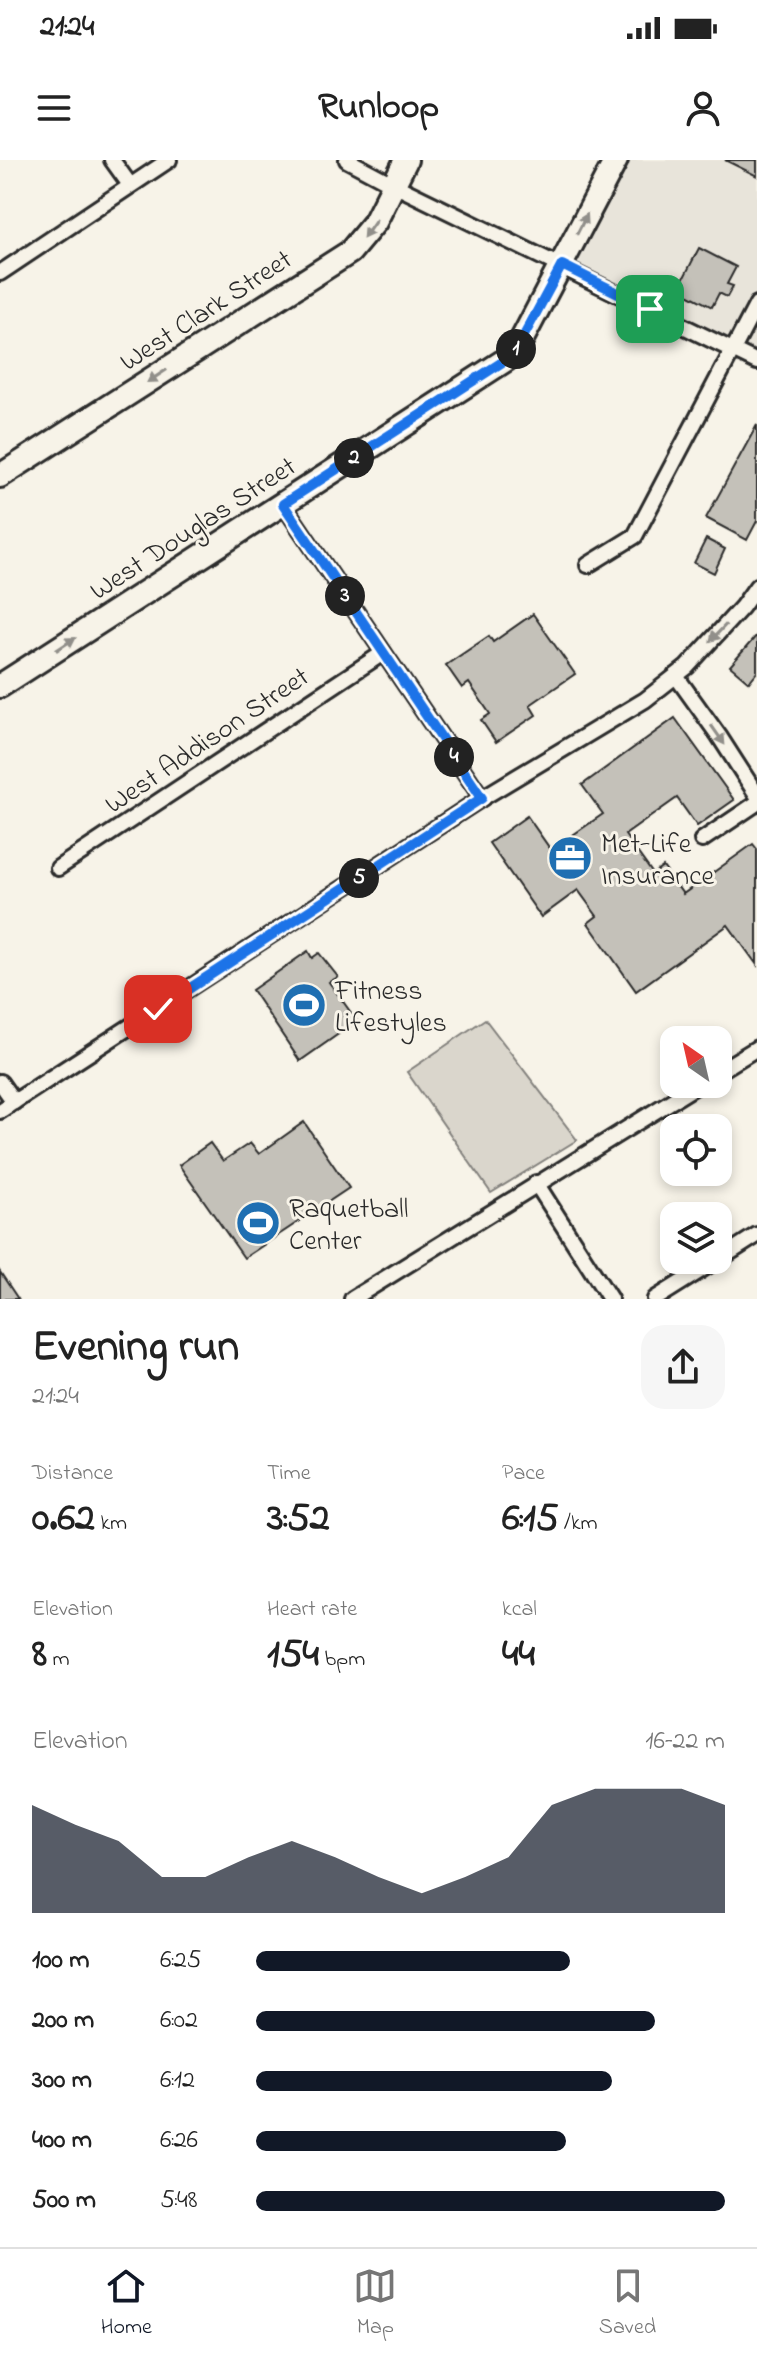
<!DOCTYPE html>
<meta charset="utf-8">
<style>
body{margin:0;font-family:"Indie Flower",sans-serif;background:#f6f6f6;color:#222;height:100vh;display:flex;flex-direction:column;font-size:30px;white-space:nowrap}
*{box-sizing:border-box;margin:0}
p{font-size:26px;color:#767676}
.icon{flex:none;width:44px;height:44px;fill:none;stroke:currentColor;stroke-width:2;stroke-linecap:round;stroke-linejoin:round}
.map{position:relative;height:1139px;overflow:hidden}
.details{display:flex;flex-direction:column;background:#fff;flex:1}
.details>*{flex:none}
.needle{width:52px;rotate:326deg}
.tools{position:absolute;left:660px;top:866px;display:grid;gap:16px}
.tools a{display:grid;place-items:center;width:72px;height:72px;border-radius:16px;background:#fff;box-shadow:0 4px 12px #0003;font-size:40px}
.pin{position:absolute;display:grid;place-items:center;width:68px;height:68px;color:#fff;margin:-34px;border-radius:16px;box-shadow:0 4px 12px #0006}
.km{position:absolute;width:40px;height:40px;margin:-20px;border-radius:50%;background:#222;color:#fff;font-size:22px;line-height:40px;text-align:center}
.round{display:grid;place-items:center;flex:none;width:84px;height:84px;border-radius:24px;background:#f6f6f6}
.summary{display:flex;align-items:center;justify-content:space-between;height:136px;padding:0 32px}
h1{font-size:44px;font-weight:700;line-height:60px}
.stats{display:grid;grid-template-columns:repeat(3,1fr);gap:12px;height:136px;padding:8px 32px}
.stats div{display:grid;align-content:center}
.stats b{font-size:40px;font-weight:700}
.stats small{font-size:22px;font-weight:400}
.stats p{font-size:22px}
.chart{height:224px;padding:16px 32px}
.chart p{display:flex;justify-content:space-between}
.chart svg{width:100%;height:144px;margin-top:8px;fill:#111827;opacity:.7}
ul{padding:0 32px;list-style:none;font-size:26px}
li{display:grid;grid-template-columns:128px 96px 1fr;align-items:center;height:60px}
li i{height:20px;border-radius:10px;background:#111827}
.status{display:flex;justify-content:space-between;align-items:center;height:56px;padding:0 40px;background:#fff;direction:ltr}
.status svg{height:22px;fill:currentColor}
header{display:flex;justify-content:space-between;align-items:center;height:104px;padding:0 32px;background:#fff;font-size:36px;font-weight:700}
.tabs{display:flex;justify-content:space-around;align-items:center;height:112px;border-top:2px solid #e0e0e0;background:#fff;font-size:22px;color:#767676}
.tabs a{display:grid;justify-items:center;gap:4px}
.tabs .on{color:#111827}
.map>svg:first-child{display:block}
.built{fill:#e8e4da}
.green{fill:#dad6cc;stroke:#82807c;stroke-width:2}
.building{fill:#c4c1b9;stroke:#2b2b2b;stroke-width:2}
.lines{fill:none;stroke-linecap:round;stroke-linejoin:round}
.street-casing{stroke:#2b2b2b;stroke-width:20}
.primary-casing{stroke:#2b2b2b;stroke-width:28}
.street{stroke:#f7f3e8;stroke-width:14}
.primary{stroke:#f7f3e8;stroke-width:22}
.oneway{fill:#918f8a}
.route-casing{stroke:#fff;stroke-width:16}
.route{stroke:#1a73e8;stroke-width:10}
.labels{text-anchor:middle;stroke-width:6;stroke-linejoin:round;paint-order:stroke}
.street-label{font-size:28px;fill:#2b2b2b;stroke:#f7f3e8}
.poi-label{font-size:28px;fill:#2b2b2b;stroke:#f7f3e8;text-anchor:start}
</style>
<div class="status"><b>21:24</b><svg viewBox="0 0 49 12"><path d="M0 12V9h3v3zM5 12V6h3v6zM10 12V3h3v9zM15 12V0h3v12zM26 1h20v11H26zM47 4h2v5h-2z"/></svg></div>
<header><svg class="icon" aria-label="menu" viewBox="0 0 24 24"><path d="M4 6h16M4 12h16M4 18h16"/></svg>Runloop<svg class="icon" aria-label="person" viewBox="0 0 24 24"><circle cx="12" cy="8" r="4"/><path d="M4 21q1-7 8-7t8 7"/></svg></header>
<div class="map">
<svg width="757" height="1139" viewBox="0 0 757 1139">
<rect width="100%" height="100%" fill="#f7f3e8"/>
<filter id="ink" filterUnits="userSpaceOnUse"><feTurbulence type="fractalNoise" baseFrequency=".0125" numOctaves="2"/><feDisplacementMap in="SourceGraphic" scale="16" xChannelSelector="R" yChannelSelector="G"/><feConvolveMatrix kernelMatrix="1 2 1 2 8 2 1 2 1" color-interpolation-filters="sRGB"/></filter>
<g filter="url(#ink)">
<path class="built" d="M 616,0 L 757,0 L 757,202 L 562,105 Z"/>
<path class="green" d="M 485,859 L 577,980 L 491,1033 L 407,912 Z"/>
<g class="building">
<path d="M 725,0 L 757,0 L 757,16 Z"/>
<path d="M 699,88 L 736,107 L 727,124 L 733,126 L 727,137 L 719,133 L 712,147 L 678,129 Z"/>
<path d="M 757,265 L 757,361 L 747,380 L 706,358 Z"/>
<path d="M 706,379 L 725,389 L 714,413 L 694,403 Z"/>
<path d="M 533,454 L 575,514 L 530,545 L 536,555 L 496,582 L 481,560 L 490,554 L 469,523 L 462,528 L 446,505 L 489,476 L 493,482 Z"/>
<path d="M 757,475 L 757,512 L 749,522 L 730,506 Z"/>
<path d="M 675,558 L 734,640 L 697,666 L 677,638 L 625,675 L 653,714 L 663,707 L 683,734 L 753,684 L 757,689 L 757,805 L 728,765 L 636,831 L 588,763 L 597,756 L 578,730 L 541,757 L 489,683 L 527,656 L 551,690 L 603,654 L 582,625 Z"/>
<path d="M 308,791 L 312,798 L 319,793 L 338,817 L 329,822 L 357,861 L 300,901 L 252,830 Z"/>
<path d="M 304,962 L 349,1028 L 244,1098 L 179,1005 L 210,983 L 223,1001 L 250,983 L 259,994 Z"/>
<path d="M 0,1112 L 18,1139 L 0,1139 Z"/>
</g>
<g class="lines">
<g class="street-casing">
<g id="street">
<path d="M 112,0 L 130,25"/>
<path d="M 347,0 L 394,25 L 757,202"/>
<path d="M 0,113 L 169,0"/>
<path d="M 283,344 L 482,638"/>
<path d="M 588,405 L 635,376 L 757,144"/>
<path d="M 676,516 L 719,576 L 757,635"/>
<path d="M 702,680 L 757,643"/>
<path d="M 58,708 L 383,493"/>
<path d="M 718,912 L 757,888"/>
<path d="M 0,922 L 14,942"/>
<path d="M 0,951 L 482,638 L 645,540 L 687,507 L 742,447 L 757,426"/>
<path d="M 536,1023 L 610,1139"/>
<path d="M 718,1100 L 757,1075"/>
<path d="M 352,1139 L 699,924"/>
<path d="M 655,1139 L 717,1100"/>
</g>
</g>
<g class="primary-casing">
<g id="primary">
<path d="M 0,316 L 350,92 L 375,62 L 406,0"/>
<path d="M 0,526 L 507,199 L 520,183 L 616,0"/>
</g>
</g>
<use href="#street" class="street"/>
<use href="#primary" class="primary"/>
</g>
<defs><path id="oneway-solid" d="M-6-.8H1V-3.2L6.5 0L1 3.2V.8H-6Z" transform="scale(2)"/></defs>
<g class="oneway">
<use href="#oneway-solid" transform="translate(582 64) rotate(-63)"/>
<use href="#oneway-solid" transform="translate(370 69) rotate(125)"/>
<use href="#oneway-solid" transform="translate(157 216) rotate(147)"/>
<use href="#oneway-solid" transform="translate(718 473) rotate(133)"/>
<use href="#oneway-solid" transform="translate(66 484) rotate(-33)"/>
<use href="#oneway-solid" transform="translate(718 575) rotate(55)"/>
</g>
</g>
<g class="lines" filter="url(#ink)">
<g class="route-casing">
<path id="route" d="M 158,849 L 482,638 L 283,344 L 507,199 L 520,183 L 562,105 L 650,149"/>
</g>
<use href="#route" class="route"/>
</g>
<defs>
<g id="office-disc" transform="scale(2.3)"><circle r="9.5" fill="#1f6fb2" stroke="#f7f3e8"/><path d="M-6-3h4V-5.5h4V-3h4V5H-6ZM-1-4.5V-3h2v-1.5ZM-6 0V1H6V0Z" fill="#fff"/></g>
<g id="stadium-disc" transform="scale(2.3)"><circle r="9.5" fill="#1f6fb2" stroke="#f7f3e8"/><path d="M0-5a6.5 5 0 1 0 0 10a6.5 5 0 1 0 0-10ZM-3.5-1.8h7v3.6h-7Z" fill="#fff"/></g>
</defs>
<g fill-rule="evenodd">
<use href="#office-disc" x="570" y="698"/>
<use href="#stadium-disc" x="304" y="845"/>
<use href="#stadium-disc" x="258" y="1063"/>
</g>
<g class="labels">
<g class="street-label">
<text transform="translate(205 149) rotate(-33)" y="10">West Clark Street</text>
<text transform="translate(192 367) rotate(-33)" y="10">West Douglas Street</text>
<text transform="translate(206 579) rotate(-34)" y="10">West Addison Street</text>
</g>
<g class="poi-label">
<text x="601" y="692">Met-Life<tspan x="601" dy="32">Insurance</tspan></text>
<text x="335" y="839">Fitness<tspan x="335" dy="32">Lifestyles</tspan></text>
<text x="289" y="1057">Raquetball<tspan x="289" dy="32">Center</tspan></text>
</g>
</g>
</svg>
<div class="tools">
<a><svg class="needle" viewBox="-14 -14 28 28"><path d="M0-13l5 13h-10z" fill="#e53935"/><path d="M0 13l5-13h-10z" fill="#767676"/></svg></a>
<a><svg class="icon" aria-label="locate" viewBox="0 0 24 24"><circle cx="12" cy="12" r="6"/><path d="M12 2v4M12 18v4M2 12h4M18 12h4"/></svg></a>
<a><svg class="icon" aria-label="layers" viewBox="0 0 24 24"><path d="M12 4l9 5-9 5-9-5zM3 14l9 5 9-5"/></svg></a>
</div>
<div class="pin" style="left:650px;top:149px;background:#1e9e55"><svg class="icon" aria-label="arrive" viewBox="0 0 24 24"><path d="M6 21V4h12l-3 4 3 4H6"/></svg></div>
<div class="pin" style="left:158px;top:849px;background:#d93025"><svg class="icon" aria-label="check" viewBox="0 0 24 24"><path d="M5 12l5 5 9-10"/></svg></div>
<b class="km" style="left:516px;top:189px">1</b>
<b class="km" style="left:354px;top:298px">2</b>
<b class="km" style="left:345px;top:436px">3</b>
<b class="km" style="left:454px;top:597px">4</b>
<b class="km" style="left:359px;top:718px">5</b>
</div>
<section class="details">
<div class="summary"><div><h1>Evening run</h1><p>21:24</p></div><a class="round"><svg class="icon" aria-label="share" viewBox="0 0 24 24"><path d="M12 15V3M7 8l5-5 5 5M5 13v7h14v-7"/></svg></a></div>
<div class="stats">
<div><p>Distance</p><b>0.62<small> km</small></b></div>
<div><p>Time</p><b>3:52</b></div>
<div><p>Pace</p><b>6:15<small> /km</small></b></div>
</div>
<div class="stats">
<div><p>Elevation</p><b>8<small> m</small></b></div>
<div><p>Heart rate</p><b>154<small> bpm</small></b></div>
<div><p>kcal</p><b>44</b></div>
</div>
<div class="chart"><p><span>Elevation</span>16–22 m</p>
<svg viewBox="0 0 160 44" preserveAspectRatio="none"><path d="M0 44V11L10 17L20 22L30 33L40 33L50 27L60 22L70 27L80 33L90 38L100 33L110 27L120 11L130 6L140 6L150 6L160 11V44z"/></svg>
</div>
<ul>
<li><b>100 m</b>6:25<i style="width:67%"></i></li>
<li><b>200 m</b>6:02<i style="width:85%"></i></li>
<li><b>300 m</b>6:12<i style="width:76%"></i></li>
<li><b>400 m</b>6:26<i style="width:66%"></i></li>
<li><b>500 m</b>5:48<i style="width:100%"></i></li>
</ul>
</section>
<nav class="tabs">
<a class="on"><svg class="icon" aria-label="home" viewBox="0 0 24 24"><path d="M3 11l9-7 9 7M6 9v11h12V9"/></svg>Home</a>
<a><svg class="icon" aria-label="map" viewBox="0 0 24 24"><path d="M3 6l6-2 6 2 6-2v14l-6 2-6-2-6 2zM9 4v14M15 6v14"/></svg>Map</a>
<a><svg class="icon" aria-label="saved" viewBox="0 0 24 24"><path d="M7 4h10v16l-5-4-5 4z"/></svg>Saved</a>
</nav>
